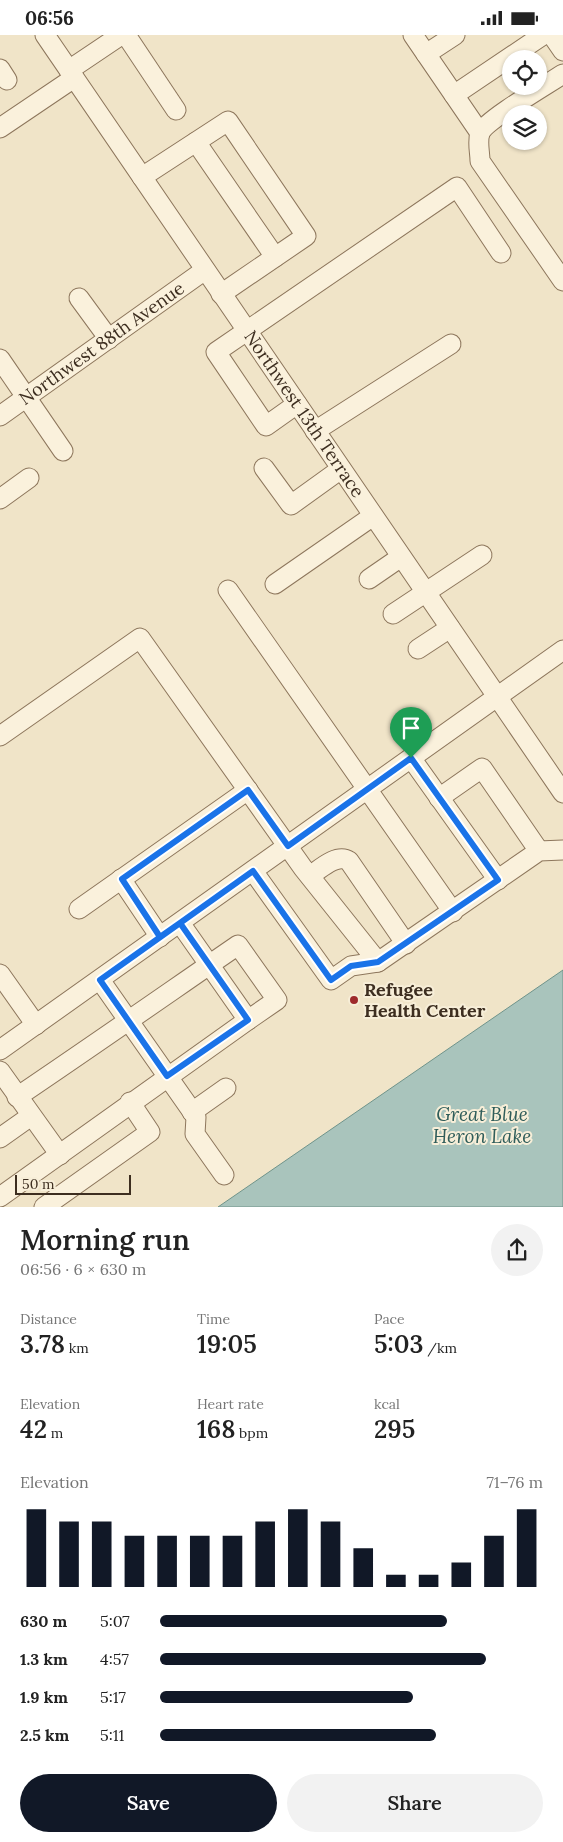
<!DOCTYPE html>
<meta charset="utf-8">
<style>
body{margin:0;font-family:Lora,serif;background:#f2f2f2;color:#222;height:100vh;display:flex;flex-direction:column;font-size:19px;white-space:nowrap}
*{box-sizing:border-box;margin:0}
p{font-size:16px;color:#767676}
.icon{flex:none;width:28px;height:28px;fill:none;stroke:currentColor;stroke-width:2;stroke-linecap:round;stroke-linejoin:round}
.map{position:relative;height:1172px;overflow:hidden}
.details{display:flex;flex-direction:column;background:#fff;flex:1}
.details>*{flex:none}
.controls{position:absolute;left:502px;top:15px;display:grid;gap:10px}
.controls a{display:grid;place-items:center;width:45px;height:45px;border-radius:50%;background:#fff;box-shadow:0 1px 4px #0004;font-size:25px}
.scale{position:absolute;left:15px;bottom:12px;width:116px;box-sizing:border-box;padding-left:5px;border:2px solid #3d2e20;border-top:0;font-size:14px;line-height:18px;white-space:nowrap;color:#3d2e20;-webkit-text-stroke:4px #f7eed8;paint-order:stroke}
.pin{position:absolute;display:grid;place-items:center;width:42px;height:42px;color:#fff;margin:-51px -21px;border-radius:50% 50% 50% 0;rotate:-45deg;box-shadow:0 0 5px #0007}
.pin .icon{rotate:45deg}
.round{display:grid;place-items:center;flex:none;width:52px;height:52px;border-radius:26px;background:#f2f2f2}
.overview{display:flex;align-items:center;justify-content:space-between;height:85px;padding:0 20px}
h1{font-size:28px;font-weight:600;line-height:38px}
.figures{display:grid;grid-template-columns:repeat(3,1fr);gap:8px;height:85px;padding:5px 20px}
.figures div{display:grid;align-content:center}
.figures b{font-size:25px;font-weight:600}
.figures small{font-size:14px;font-weight:400}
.figures p{font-size:14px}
.chart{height:140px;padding:10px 20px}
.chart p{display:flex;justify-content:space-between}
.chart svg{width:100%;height:90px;margin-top:5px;stroke:#111827;stroke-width:6}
.action{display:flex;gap:10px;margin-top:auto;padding:10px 20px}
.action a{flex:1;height:58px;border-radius:30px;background:#111827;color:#fff;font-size:20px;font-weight:600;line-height:58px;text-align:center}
.action a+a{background:#f2f2f2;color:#222}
ul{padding:0 20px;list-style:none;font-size:16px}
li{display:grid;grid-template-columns:80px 60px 1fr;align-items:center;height:38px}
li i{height:12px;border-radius:6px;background:#111827}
.status{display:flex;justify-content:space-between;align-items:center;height:35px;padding:0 25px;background:#fff;direction:ltr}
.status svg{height:14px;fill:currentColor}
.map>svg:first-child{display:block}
.water{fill:#a9c4bc;stroke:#6f938a}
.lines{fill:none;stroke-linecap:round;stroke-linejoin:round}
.minor-casing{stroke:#8d765c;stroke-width:21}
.minor{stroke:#faf1dc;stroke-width:19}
.route-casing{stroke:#fff;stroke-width:10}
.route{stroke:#1a73e8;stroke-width:6}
.poi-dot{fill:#9e2a2b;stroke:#f7eed8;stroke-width:2}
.labels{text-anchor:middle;stroke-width:4;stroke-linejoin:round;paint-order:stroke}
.street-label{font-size:18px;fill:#3d2e20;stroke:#f7eed8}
.poi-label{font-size:18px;font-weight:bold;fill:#3d2e20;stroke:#f7eed8;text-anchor:start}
.water-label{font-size:19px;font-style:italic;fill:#2f5d5a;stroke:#f7eed8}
</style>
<div class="status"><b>06:56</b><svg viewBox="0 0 49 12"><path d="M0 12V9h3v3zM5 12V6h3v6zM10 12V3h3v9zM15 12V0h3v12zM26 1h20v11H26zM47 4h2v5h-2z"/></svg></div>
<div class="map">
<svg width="563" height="1172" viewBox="0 0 563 1172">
<rect width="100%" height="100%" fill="#f0e4c8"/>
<path class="water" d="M 563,935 L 563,1172 L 218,1172 Z"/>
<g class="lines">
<g class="minor-casing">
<g id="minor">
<path id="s1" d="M 45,0 L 563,758"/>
<path d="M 126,0 L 176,75"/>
<path d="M 413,0 L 480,98"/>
<path d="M 552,0 L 563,16"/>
<path d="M 426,19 L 455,0"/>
<path d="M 0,34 L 7,45"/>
<path d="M 69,35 L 121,0"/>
<path d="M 563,39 C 548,49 486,85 480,98 C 477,107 480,117 480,126 L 563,246"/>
<path d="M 454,60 L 543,0"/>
<path d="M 0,93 L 74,43"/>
<path d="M 196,107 L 275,222"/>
<path d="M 142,142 L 228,86 L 306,201 L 221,259"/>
<path d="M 79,263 L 109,304"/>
<path d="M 0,324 L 63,416"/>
<path d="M 297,369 L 266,391 L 216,317 L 457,152 L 501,218"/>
<path id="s2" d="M 0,381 L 205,235"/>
<path d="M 315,396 L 451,309"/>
<path d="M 264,433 L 291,470 L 341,434"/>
<path d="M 0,464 L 29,443"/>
<path d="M 369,544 L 401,522"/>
<path d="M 275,549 L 373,481"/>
<path d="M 228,555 L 453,877"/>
<path d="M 393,579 L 482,520"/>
<path d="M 418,614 L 450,593"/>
<path d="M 0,701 L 140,603 L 303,833 L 378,927 L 539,816 L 563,815"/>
<path d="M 411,723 L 498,845"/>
<path d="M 439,763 L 482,733 L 539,816"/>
<path d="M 253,836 L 331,945 L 351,931 L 378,927"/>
<path d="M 310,841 C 320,834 337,818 349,826 L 406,909"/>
<path d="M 121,844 L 160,902"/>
<path d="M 79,874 L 248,755"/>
<path d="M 0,939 L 36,990"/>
<path d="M 100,945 L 196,1082 L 195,1099 L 224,1140"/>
<path d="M 0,1015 L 563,615"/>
<path d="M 0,1036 L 60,1120"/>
<path d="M 17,1062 C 91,1012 164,961 238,910 L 277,965 L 248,985 L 180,888"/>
<path d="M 192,1077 L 226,1053"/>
<path d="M 0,1103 L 31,1081"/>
<path d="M 0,1162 L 248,985"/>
<path d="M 44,1172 L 150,1097 L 130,1067"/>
</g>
</g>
<use href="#minor" class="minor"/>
</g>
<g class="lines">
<g class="route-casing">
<path id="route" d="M 411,723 L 288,811 L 248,755 L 122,844 L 160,902 L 180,888 L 248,985 L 167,1041 L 100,945 C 151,909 202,872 253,836 L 331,945 L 351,931 L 378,927 L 498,845 L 411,723"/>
</g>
<use href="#route" class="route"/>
</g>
<circle class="poi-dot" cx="354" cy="965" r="5"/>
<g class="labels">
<g class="street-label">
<text dy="6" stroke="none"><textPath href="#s2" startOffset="125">Northwest 88th Avenue</textPath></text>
<text dy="6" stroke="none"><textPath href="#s1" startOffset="459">Northwest 13th Terrace</textPath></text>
</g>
<g class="poi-label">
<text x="364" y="961">Refugee<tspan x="364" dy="21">Health Center</tspan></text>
</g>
<g class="water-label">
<text x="482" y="1086">Great Blue<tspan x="482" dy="22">Heron Lake</tspan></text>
</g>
</g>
</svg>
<div class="controls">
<a><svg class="icon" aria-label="locate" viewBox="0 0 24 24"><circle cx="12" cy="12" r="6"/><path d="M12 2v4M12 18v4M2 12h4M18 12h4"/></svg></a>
<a><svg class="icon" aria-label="layers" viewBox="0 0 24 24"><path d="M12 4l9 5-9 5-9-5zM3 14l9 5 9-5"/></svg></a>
</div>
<div class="scale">50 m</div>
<div class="pin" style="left:411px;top:723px;background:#1e9e55"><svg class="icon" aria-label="arrive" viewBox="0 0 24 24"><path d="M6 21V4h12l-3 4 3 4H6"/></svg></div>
</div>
<section class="details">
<div class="overview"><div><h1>Morning run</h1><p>06:56 · 6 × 630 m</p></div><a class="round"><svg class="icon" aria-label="share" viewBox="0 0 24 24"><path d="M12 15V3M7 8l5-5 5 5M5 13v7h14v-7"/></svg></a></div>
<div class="figures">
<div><p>Distance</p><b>3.78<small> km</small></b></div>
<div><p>Time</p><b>19:05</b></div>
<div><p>Pace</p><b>5:03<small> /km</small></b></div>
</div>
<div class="figures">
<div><p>Elevation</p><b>42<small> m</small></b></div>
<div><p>Heart rate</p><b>168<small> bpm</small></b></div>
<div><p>kcal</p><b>295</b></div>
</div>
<div class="chart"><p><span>Elevation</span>71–76 m</p>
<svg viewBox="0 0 160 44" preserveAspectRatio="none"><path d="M5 44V6M15 44V12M25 44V12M35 44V19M45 44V19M55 44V19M65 44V19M75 44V12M85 44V6M95 44V12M105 44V25M115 44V38M125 44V38M135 44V32M145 44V19M155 44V6"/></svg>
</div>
<ul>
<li><b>630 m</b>5:07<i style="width:75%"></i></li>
<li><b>1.3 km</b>4:57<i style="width:85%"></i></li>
<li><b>1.9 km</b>5:17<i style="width:66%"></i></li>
<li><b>2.5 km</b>5:11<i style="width:72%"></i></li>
</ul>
<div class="action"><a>Save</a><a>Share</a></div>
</section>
